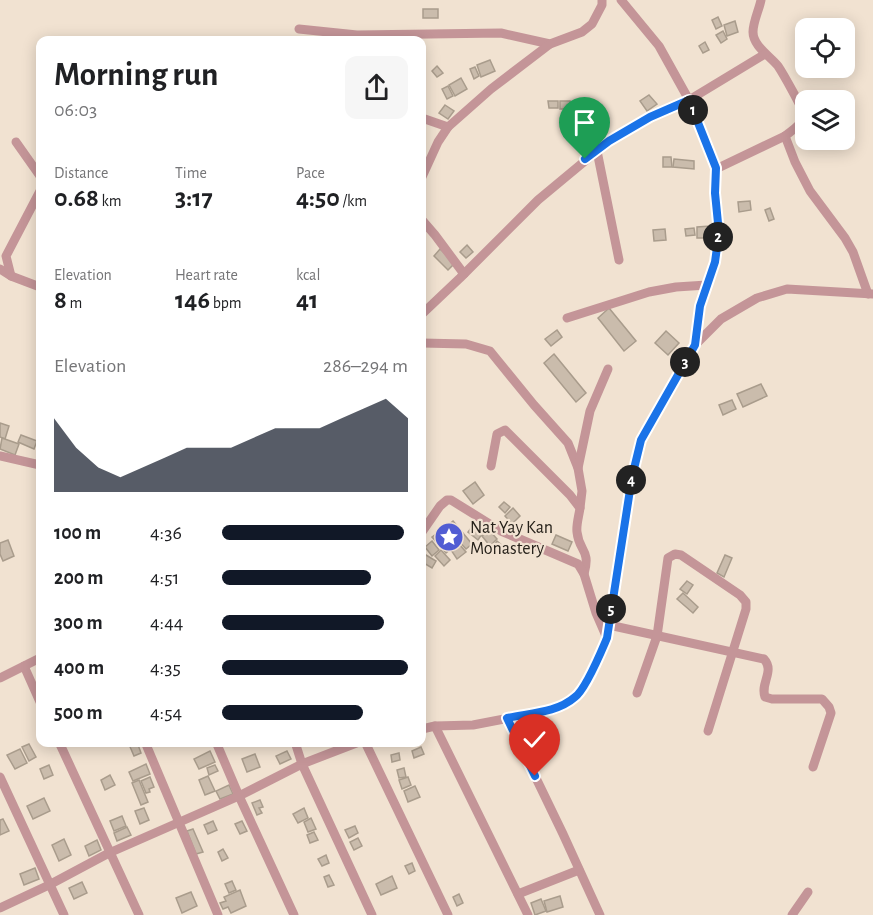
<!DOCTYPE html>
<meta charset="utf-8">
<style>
body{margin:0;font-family:"Alegreya Sans",sans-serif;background:#f6f6f6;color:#202124;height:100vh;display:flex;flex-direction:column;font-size:22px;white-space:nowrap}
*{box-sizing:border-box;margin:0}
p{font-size:20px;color:#757577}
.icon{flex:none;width:33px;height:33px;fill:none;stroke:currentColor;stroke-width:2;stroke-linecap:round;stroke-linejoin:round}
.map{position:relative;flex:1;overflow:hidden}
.panel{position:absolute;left:36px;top:36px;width:390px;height:711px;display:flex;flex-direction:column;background:#fff;border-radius:12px;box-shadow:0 3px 15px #0003}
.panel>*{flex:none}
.buttons{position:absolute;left:795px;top:18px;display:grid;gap:12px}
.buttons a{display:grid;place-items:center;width:60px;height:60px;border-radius:12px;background:#fff;box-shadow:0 3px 15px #0003;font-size:30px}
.pin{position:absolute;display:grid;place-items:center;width:51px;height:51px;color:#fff;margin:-62px -26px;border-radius:50% 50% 50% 0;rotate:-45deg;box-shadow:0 0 6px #0007}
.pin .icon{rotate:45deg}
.km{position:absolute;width:30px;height:30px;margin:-15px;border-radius:50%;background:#222;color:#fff;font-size:16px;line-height:30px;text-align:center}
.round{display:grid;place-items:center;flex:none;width:63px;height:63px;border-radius:12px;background:#f6f6f6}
.summary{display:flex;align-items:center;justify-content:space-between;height:102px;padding:0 18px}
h1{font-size:33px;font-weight:700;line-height:45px}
.figures{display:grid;grid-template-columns:repeat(3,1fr);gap:9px;height:102px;padding:6px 18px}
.figures div{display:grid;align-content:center}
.figures b{font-size:26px;font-weight:700}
.figures small{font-size:16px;font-weight:400}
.figures p{font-size:16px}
.chart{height:168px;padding:12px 18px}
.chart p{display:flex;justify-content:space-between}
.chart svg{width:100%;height:108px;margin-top:6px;fill:#111827;opacity:.7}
ul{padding:0 18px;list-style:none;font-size:20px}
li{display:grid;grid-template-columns:96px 72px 1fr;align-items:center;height:45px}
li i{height:15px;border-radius:8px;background:#111827}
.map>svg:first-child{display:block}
.building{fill:#cabcac;stroke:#a99c8c;stroke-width:1.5}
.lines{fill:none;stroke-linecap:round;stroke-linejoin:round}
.minor{stroke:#c49598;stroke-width:9}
.route-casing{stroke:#fff;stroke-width:12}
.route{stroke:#1a73e8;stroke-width:8}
.labels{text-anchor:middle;stroke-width:4.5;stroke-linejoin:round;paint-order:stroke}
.poi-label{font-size:18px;fill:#26211a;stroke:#f1e2d1;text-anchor:start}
</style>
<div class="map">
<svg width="873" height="915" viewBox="0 0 873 915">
<rect width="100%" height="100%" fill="#f1e2d1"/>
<g class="building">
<rect x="423" y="9" width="15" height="9"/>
<path d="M 718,17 L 722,26 L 716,29 L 712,20 Z"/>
<path d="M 735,21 L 738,32 L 727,36 L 724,25 Z"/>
<path d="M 723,31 L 727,39 L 721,43 L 716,35 Z"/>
<path d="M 705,42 L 709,50 L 703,53 L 699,46 Z"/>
<path d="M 490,60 L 495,71 L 481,77 L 477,65 Z"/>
<path d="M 437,66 L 443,73 L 437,77 L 432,71 Z"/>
<path d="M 475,67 L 479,76 L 474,79 L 470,69 Z"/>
<path d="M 461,78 L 467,89 L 455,96 L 449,85 Z"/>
<path d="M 448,86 L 453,96 L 447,99 L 442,89 Z"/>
<path d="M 649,95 L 657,104 L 647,111 L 640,101 Z"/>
<path d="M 548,101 L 558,101 L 558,108 L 549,108 Z"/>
<rect x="560" y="101" width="10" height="8"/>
<path d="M 445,105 L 454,111 L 448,119 L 439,113 Z"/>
<path d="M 571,113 L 577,113 L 578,125 L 572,125 Z"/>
<path d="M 597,114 L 597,123 L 585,123 L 585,115 Z"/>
<path d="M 663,157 L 671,157 L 672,167 L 663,167 Z"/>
<path d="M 674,159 L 694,161 L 694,169 L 673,167 Z"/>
<path d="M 750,201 L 751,210 L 739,212 L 738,202 Z"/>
<path d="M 770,208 L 774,219 L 769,221 L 765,210 Z"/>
<path d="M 710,226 L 710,238 L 697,238 L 697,227 Z"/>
<path d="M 694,228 L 695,235 L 686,236 L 685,229 Z"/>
<path d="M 665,229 L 666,240 L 654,241 L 653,230 Z"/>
<path d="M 467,245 L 473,252 L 466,258 L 460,252 Z"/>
<path d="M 440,249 L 455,263 L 448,270 L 434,256 Z"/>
<path d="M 609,308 L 636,341 L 624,351 L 598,318 Z"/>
<path d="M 557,330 L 562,337 L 551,346 L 545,339 Z"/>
<path d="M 666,331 L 679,343 L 668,355 L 655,343 Z"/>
<path d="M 554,354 L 586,393 L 576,402 L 544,363 Z"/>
<path d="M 761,384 L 767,396 L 743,407 L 737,394 Z"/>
<path d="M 732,400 L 736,409 L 723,415 L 719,405 Z"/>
<path d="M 0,423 L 9,426 L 5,439 L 0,437 Z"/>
<path d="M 21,435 L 37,441 L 34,449 L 18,442 Z"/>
<path d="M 2,438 L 19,444 L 15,455 L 0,449 Z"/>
<path d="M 475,482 L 484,495 L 473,504 L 463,491 Z"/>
<path d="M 504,502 L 510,507 L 505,513 L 499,507 Z"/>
<path d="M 513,508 L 520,516 L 512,524 L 505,516 Z"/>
<path d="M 453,521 L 472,544 L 466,549 L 446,527 Z"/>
<path d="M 474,524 L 484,531 L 478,540 L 468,532 Z"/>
<path d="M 445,527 L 458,543 L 446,553 L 432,537 Z"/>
<path d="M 489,530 L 497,539 L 490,546 L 482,536 Z"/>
<path d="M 556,535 L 572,542 L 568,551 L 552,544 Z"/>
<path d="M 8,540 L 14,556 L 3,561 L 0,554 L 0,543 Z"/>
<path d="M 432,541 L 439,550 L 432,556 L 425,547 Z"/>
<path d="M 497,541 L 504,547 L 499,553 L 492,547 Z"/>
<path d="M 459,544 L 466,552 L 457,559 L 451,550 Z"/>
<path d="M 441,550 L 450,560 L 444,566 L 435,556 Z"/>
<path d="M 426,555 L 436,561 L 432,568 L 422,562 Z"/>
<path d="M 725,555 L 732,558 L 724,577 L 717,573 Z"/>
<path d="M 687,581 L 693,585 L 687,594 L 680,589 Z"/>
<path d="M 683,593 L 698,607 L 693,613 L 677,599 Z"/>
<path d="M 128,742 L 137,742 L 141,753 L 134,756 Z"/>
<path d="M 29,744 L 36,757 L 29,761 L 22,747 Z"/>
<path d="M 421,747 L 424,754 L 414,758 L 412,751 Z"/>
<path d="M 20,749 L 27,763 L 15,769 L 7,755 Z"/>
<path d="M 210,751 L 215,762 L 199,769 L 194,759 Z"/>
<path d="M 287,751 L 291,759 L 280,764 L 276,756 Z"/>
<path d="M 399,753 L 400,760 L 392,762 L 391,755 Z"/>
<path d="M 255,754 L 260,767 L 247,772 L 242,759 Z"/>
<path d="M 146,764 L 150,774 L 133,781 L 129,772 Z"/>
<path d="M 49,765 L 53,775 L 44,779 L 40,769 Z"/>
<path d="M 215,765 L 218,771 L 209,775 L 207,768 Z"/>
<path d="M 404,768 L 406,777 L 399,778 L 397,770 Z"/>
<path d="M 110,775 L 115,785 L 105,790 L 101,780 Z"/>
<path d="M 208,776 L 215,791 L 205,795 L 199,780 Z"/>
<path d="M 150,777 L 154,787 L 149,789 L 150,792 L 146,793 L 141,781 Z"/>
<path d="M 408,777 L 411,785 L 402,789 L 399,780 Z"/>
<path d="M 139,780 L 148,802 L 141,805 L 132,783 Z"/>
<path d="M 229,785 L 233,794 L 220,799 L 216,791 Z"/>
<path d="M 415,786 L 420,797 L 408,802 L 404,791 Z"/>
<path d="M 44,798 L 50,811 L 33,819 L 27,806 Z"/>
<path d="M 260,800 L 263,807 L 259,808 L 262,813 L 257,815 L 252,803 Z"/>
<path d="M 144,808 L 149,820 L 140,824 L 135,811 Z"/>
<path d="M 304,808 L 308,818 L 298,823 L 293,814 Z"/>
<path d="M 122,816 L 126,826 L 114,831 L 110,821 Z"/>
<path d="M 311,818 L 316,829 L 308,832 L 304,822 Z"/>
<path d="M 3,819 L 9,831 L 0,835 L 0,820 Z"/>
<path d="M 213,821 L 217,830 L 208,834 L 204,825 Z"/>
<path d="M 242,821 L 247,831 L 240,834 L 235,824 Z"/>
<path d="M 355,826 L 358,833 L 349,838 L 345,830 Z"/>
<path d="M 127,827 L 131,835 L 117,841 L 114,833 Z"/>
<path d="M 193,829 L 203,852 L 196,854 L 187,831 Z"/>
<path d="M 314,832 L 318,840 L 310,843 L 307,835 Z"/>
<path d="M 358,838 L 362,846 L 354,850 L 350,842 Z"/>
<path d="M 64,839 L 71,855 L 59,861 L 52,845 Z"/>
<path d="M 97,840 L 101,850 L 89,856 L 85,846 Z"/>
<path d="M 223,849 L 228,858 L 222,861 L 218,852 Z"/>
<path d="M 326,855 L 329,863 L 322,866 L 318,859 Z"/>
<path d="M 412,863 L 415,871 L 409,874 L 405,866 Z"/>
<path d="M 35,868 L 39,879 L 24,885 L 20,874 Z"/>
<path d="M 329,875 L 334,885 L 328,887 L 324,877 Z"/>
<path d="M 392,876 L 397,888 L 381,895 L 376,884 Z"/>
<path d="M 232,881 L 236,890 L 229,893 L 225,884 Z"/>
<path d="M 82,882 L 87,893 L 74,899 L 69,888 Z"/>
<path d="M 240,890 L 246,906 L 231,913 L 228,907 L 223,909 L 220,903 L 226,901 L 224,897 Z"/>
<path d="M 191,892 L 197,906 L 182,913 L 176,898 Z"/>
<path d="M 459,894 L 463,903 L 457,906 L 453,897 Z"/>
<path d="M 560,896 L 563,907 L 547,912 L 544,901 Z"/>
<path d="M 541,899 L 546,911 L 535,915 L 531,903 Z"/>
</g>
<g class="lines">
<g class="minor">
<path d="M 621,0 L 659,46 L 689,100 L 716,169 L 715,193 L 719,233 L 715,262 L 700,306 L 695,345"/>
<path d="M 761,0 C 759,10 753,22 753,32 C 753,46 770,56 778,66 C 782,72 804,110 804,116 C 803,124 791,131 785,136 L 795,162 L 810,191 L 845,238 L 853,252 L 868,294"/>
<path d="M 299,29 L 357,35 L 501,33 L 550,44 L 582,32 L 592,24 L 602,5 L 602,0"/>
<path d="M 422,118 L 448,127"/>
<path d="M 16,142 L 40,176"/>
<path d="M 597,151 L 619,260"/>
<path d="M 716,169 L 785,136"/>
<path d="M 422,177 L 438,142 L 448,127 L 491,89 L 550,44"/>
<path d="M 422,220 L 435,235 L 464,274"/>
<path d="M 0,269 L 11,276 L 40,287"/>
<path d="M 11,276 L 6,256 L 40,191"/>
<path d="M 422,314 L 460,278 L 538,200 L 609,141 L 650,117 L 689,100 L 765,54"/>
<path d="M 567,318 L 649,292 L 676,287 L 707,285"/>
<path d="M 422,343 L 466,344 L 490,351 L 534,405 L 568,443 L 578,468 L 582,491 L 580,508"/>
<path d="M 0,456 L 40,465"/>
<path d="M 491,466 L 497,434 L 505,430 L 570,495 L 580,508 C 579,516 576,525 577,532 C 579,552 591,549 584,574"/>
<path d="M 578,468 L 590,411 L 608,369"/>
<path d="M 422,532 L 440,506 L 447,500 L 451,500 L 501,531 L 578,564 L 584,574 L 596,613 L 606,636"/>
<path d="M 609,625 L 764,659 C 775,671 760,683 765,697 L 772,699 L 822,699 L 829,707 L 831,713 L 813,767"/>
<path d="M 24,666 L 40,702"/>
<path d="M 0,678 L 40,658"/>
<path d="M 637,693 L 657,636 L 668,558 L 675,554 L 681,555 L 740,595 L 746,602 L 746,609 L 708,731"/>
<path d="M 507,718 L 563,834 L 600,915"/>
<path d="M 435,726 L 528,915"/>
<path d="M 422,729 L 435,726 L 473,725 L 551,710 L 563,705 L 576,697 L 583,687 L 599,656 L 607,638 L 632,477 L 641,439 L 695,345 L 721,319 L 757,298 L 787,289 L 873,294"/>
<path d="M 59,742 L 139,915"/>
<path d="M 145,742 L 218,915"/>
<path d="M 216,742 L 239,796 L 294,915"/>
<path d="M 295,742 L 302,764 L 372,915"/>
<path d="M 365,742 L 448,915"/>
<path d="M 0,777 L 64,915"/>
<path d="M 518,894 L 579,870"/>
<path d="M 0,908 L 49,885 L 109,853 L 239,796 L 302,764 L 359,742"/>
<path d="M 792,915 L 808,892"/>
</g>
</g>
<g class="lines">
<g class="route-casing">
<path id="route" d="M 535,776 L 507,718 C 529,713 557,713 575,697 C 586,689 601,652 607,638 L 632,477 L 641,440 L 695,345 L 700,306 L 715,262 L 719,233 L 715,193 L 716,168 L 689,100 L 650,117 L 609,141 L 585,159"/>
</g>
<use href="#route" class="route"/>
</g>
<defs>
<g id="sight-disc" transform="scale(1.5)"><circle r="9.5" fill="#515dd3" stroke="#f1e2d1"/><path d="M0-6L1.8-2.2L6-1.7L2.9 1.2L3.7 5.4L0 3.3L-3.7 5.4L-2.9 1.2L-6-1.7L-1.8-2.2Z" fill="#fff"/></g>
</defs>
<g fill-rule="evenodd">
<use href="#sight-disc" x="449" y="537"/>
</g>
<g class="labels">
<g class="poi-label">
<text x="470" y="533">Nat Yay Kan<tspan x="470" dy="21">Monastery</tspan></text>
</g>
</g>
</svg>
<div class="buttons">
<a><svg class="icon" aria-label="locate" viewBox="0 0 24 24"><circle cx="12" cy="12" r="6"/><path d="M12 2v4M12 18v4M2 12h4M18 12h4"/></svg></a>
<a><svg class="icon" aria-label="layers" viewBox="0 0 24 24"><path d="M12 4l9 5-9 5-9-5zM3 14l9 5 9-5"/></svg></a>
</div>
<div class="pin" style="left:585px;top:159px;background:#1e9e55"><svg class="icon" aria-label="arrive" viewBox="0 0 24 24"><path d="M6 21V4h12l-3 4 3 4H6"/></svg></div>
<div class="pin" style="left:535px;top:776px;background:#d93025"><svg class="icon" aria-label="check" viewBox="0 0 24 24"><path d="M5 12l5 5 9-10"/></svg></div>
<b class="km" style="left:693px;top:110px">1</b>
<b class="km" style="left:718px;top:237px">2</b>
<b class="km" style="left:685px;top:362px">3</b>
<b class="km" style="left:631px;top:480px">4</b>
<b class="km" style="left:611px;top:609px">5</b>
<section class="panel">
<div class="summary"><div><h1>Morning run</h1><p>06:03</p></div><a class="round"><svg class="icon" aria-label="share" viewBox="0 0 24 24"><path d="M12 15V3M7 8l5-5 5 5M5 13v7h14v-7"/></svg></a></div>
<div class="figures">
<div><p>Distance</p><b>0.68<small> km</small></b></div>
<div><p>Time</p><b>3:17</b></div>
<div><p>Pace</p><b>4:50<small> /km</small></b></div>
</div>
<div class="figures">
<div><p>Elevation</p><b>8<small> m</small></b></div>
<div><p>Heart rate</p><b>146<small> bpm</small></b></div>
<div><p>kcal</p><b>41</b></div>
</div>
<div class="chart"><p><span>Elevation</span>286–294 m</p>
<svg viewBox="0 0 160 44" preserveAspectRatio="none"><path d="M0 44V14L10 26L20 34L30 38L40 34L50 30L60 26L70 26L80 26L90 22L100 18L110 18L120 18L130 14L140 10L150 6L160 14V44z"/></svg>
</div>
<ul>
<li><b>100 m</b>4:36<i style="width:98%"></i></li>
<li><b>200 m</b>4:51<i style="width:80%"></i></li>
<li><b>300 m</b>4:44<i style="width:87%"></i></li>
<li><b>400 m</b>4:35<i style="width:100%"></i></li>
<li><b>500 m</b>4:54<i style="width:76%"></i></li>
</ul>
</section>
</div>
